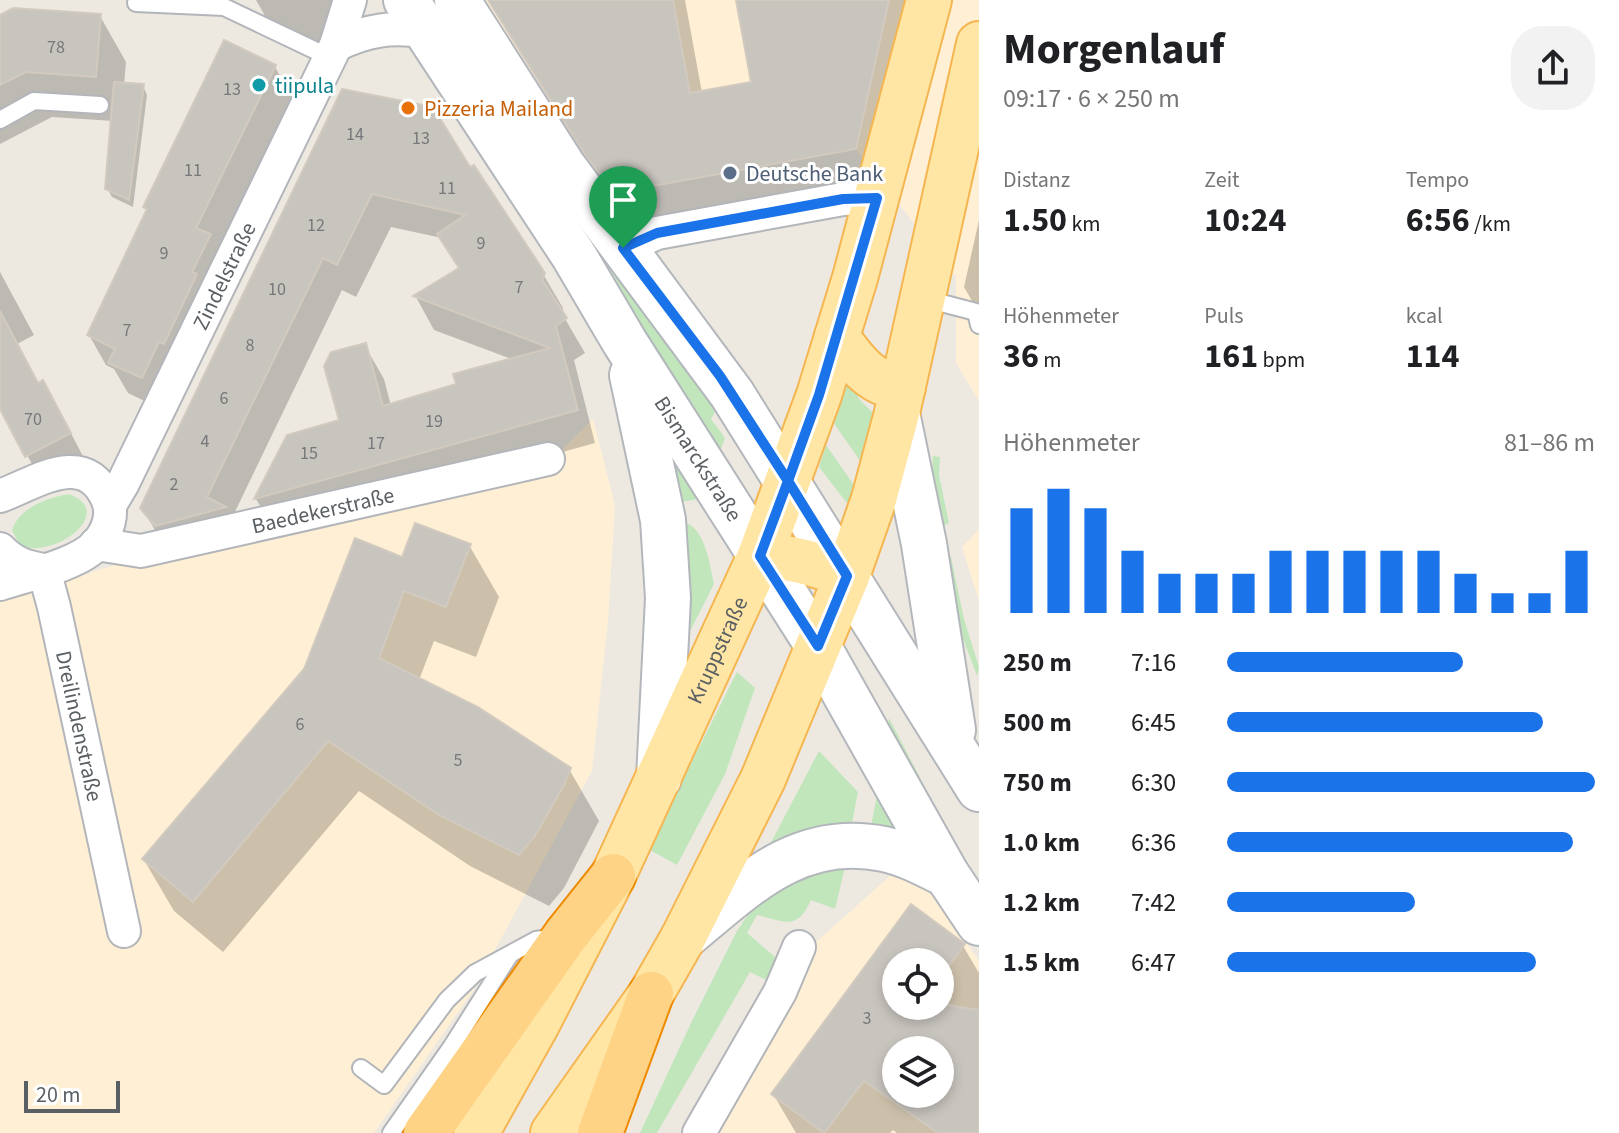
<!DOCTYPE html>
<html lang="de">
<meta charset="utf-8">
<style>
body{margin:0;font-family:"Source Sans 3",sans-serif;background:#f2f2f2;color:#202124;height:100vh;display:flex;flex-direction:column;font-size:30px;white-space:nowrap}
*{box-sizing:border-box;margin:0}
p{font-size:26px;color:#757577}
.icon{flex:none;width:44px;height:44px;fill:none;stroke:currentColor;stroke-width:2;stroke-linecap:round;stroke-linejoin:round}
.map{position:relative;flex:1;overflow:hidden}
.sheet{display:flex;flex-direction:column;background:#fff;width:640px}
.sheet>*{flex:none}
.controls{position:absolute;left:882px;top:948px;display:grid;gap:16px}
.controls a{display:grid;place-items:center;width:72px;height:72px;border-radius:50%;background:#fff;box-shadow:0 4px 12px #0003;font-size:40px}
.scale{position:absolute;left:24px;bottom:20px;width:96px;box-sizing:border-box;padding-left:8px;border:4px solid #5a5f63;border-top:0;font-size:22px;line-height:28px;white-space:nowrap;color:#5a5f63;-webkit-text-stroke:6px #fff;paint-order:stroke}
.pin{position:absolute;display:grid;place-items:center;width:68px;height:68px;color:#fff;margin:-82px -34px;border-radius:50% 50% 50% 0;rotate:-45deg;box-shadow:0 0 8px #0007}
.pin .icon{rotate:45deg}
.round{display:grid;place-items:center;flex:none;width:84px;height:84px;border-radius:32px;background:#f2f2f2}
.overview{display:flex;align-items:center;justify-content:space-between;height:136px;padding:0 24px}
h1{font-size:44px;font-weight:700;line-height:60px}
.stats{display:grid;grid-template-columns:repeat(3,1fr);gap:12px;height:136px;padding:8px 24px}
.stats div{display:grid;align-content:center}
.stats b{font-size:34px;font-weight:700}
.stats small{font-size:22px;font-weight:400}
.stats p{font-size:22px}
.chart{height:224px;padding:16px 24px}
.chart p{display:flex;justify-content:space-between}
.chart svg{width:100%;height:144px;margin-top:8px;stroke:#1a73e8;stroke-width:6}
ul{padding:0 24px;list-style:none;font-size:26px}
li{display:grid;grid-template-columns:128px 96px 1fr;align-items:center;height:60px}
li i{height:20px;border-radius:10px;background:#1a73e8}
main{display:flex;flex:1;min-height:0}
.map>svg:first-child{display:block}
.commercial{fill:#fff0d5;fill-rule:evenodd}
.green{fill:#c1e6bc}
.shadow{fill:#0003;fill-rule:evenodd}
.building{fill:#c8c4be;stroke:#d2cabf;stroke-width:2;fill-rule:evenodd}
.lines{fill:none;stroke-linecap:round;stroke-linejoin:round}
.service-casing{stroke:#b2b5b9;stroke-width:20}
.minor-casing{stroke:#b2b5b9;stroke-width:36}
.secondary-casing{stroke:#b3b7bc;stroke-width:48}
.primary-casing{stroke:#f5b652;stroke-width:48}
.motorway-casing{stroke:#ee8a00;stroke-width:48}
.service{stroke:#fff;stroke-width:16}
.minor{stroke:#fff;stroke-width:32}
.secondary{stroke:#fff;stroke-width:44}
.primary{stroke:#ffe6a4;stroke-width:44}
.motorway{stroke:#ffd386;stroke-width:44}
.route-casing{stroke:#fff;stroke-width:16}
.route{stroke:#1a73e8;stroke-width:10}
.culture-dot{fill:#0f9aa8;stroke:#fff;stroke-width:3}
.food-dot{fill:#e8710a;stroke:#fff;stroke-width:3}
.service-dot{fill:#5c6f8a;stroke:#fff;stroke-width:3}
.labels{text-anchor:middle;stroke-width:6;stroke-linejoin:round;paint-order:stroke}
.number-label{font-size:18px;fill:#76787a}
.culture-label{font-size:22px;fill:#0d838f;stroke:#fff;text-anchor:start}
.food-label{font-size:22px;fill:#c56008;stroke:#fff;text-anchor:start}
.service-label{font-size:22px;fill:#4e5e75;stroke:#fff;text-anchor:start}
.street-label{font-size:22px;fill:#5a5f63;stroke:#fff}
</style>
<main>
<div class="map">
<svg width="979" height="1133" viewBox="0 0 979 1133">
<rect width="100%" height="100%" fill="#ede9e1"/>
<g class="commercial">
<path d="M 463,0 L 979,0 L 979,401 L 956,363 L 956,277 L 856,149 L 610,194 Z"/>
<path d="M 593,419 L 615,505 L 608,621 L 592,771 L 472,992 L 374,1133 L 0,1133 L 0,602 L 139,557 L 553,458 Z"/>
<path d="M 979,529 L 979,601 L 962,547 Z"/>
<path d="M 900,867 L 930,888 L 979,961 L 979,1133 L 708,1133 L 805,952 ZM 896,962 L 940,962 L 940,1006 L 896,1006 ZM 896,1050 L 940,1050 L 940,1094 L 896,1094 Z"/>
</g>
<g class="green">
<path d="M 602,255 L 721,400 L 711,419 L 725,438 L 717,459 Z"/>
<path d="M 850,378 L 859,399 L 877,417 L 863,465 L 833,422 Z"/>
<path d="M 826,445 L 856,488 L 850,507 L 819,467 Z"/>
<path d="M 667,447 L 703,494 L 694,500 L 679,502 Z"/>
<path d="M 933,456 L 940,457 L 939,475 L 949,523 L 937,528 L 932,480 Z"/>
<path d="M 69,494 C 117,512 56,559 20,546 L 12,530 C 20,507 47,498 69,494 Z"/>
<path d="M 687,523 C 706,532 710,566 714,584 L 683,645 L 682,526 Z"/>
<path d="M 947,556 L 951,557 L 964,619 L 979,667 L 977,676 L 957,623 Z"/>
<path d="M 737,672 L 755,688 L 725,774 L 677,865 L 648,849 Z"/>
<path d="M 889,718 L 942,820 L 939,822 L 887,731 Z"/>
<path d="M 819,751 L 858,792 L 850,833 L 766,852 Z"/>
<path d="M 878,790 L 908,842 L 869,837 Z"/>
<path d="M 846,863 L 835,909 L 811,900 C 797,932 784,921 757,915 L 747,933 L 775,957 L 776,972 L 770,982 L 750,972 L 657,1133 L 640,1133 L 691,1023 L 737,931 L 749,913 L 783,880 Z"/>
</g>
<g class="shadow">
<path d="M 256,0 L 349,0 L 330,58 L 273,30 Z"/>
<path d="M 488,0 L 685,0 L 702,93 L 753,83 L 738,0 L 915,0 L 875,183 L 635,226 L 607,187 Z"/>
<path d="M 100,16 L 126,62 L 124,85 L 143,86 L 147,95 L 133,207 L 112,197 L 107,188 L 113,121 L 52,117 L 0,144 L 0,17 Z"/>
<path d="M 275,67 L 292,97 L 217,250 L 227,266 L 159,408 L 128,393 L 114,369 L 106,365 L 89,335 L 148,212 L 145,207 Z"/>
<path d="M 343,91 L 469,169 L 543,274 L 563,308 L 561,312 L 585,353 L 574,360 L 595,443 L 275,532 L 256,499 L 289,437 L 341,422 L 365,346 L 384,379 L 391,406 L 458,386 L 514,360 L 434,330 L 416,297 L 460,270 L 442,238 L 391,227 L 356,297 L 342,290 L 231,520 L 162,542 L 142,508 Z"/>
<path d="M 979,220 L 979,313 L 964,287 Z"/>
<path d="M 0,272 L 34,335 L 17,344 L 38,385 L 61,414 L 88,466 L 45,488 L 0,405 Z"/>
<path d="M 469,545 L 499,597 L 476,657 L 434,641 L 419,680 L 569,769 L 599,821 L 564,888 L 549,906 L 470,866 L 359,791 L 223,952 L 174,911 L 144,860 L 403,559 Z"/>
<path d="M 911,907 L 963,946 L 979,973 L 979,1133 L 897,1133 L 893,1130 L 890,1133 L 796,1133 L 773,1094 ZM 896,962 L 940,962 L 940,1006 L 896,1006 ZM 896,1050 L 940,1050 L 940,1094 L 896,1094 Z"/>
</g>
<g class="building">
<path d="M 488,0 L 673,0 L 690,93 L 751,82 L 736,0 L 889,0 L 856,149 L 614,193 L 584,153 Z"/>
<path d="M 13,8 L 101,14 L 96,77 L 26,72 L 0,85 L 0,15 Z"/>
<path d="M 224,40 L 276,65 L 196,228 L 211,234 L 192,272 L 197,274 L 164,344 L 159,342 L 142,378 L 108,363 L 115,349 L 87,335 L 147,209 L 143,207 Z"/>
<path d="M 114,82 L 144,84 L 129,200 L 105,189 Z"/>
<path d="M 342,89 L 433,107 L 470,167 L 474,165 L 545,273 L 542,279 L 567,318 L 556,326 L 578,410 L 254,499 L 287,435 L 339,420 L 324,366 L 331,352 L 366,343 L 383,406 L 456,384 L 453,374 L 550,348 L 413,296 L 459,268 L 437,234 L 465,215 L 372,194 L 337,265 L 323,258 L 207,497 L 226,507 L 155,526 L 140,508 Z"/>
<path d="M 0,311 L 38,383 L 43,380 L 71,433 L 25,457 L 0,409 Z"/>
<path d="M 415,523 L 471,544 L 446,607 L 404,591 L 379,658 L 478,707 L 571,768 L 564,785 L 535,836 L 519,855 L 439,815 L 328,741 L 193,902 L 142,859 L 304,669 L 355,538 L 402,557 Z"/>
<path d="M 911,904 L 965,944 L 940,978 L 940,962 L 896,962 L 896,1006 L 940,1004 L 979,1010 L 979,1133 L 938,1133 L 864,1081 L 824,1133 L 771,1094 ZM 896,1050 L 940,1050 L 940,1094 L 896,1094 Z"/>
</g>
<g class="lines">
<g class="service-casing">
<g id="service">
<path d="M 136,3 L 224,7 L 329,57"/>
<path d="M 0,120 L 34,101 L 100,105"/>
<path d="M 926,299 L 976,312 L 979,325"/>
<path d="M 361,1068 L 384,1085 L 447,1000 L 475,973 L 536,940 L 556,937"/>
<path d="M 391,1133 L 452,1046 L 509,956"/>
</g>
</g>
<g class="minor-casing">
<g id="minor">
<path d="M 336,45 C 367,30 392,26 426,32"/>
<path d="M 623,248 L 657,233 L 843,199 L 877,198"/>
<path d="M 0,496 C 36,483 83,448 107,498 C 114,514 108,531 97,544 C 78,565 27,575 0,584"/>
<path id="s1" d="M 110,505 L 123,483 L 336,45 L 350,0"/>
<path id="s2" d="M 96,544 L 141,551 L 548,459"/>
<path d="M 0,549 C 13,563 26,567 44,570"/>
<path id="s3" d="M 44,570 L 54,607 L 124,931"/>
<path d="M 699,1133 L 780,992 L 799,947"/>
</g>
</g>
<g class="secondary-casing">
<g id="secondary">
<path id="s4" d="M 406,0 L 574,256 L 624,341 L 818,646 L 947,875 L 979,923"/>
<path d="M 457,0 L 563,166 L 732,394 L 979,789"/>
<path d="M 632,375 L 663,520 L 668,598 L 659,778"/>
<path d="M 897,413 L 924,544 L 953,730"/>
<path d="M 683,938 C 744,888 797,831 884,849 C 907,854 927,865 947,875"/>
</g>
</g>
<g class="primary-casing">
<g id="primary">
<path d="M 837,337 C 853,360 873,387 903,387"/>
<path d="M 760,556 C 792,557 817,564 847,576"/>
<path id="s5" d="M 476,1133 L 537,1024 L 613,876 L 760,556 L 819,395 L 855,278 L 929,0"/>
<path d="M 553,1133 L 651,994 L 683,938 L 763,779 L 847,576 L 874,499 L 897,413 L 979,44"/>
</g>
</g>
<g class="motorway-casing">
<g id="motorway">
<path d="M 426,1133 L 566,935 L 613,876"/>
<path d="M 600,1133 L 651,994"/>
</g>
</g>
<use href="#service" class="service"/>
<use href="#minor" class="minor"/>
<use href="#secondary" class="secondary"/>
<use href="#primary" class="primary"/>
<use href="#motorway" class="motorway"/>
</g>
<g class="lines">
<g class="route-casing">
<path id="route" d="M 623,248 L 720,376 L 788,481 L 760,556 L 818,646 L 847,576 L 788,481 L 819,395 L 877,198 L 843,199 L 657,233 L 623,248"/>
</g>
<use href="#route" class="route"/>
</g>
<circle class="culture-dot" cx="259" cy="85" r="8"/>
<circle class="food-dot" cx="408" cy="108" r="8"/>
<circle class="service-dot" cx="730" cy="173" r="8"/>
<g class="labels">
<g class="number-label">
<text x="56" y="53">78</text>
<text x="232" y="95">13</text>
<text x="355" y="140">14</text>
<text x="421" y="144">13</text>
<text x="193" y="176">11</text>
<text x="447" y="194">11</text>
<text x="316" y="231">12</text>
<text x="481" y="249">9</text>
<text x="164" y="259">9</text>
<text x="519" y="293">7</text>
<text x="277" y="295">10</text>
<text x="127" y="336">7</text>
<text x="250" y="351">8</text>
<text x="224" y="404">6</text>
<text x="33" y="425">70</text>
<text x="434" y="427">19</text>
<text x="205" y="447">4</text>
<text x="376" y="449">17</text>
<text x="309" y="459">15</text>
<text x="174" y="490">2</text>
<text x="300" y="730">6</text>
<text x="458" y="766">5</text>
<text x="867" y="1024">3</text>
</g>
<g class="culture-label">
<text x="275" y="93">tiipula</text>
</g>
<g class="food-label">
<text x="424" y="116">Pizzeria Mailand</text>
</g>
<g class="service-label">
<text x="746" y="181">Deutsche Bank</text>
</g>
<g class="street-label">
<text dy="8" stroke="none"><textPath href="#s1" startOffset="256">Zindelstraße</textPath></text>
<text dy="8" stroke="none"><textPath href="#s4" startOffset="544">Bismarckstraße</textPath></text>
<text dy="8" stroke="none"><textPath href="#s2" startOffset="232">Baedekerstraße</textPath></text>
<text dy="8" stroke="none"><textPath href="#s5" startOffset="540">Kruppstraße</textPath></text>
<text dy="8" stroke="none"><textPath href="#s3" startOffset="160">Dreilindenstraße</textPath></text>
</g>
</g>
</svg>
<div class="controls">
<a><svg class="icon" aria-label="locate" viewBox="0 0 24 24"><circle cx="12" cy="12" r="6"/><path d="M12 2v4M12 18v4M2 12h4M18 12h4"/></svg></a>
<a><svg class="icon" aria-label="layers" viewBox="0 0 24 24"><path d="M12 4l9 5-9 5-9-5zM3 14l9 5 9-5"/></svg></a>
</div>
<div class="scale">20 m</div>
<div class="pin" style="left:623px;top:248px;background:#1e9e55"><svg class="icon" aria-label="arrive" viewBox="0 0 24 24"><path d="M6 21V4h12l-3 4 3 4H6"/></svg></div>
</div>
<section class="sheet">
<div class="overview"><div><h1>Morgenlauf</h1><p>09:17 · 6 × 250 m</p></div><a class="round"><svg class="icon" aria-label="share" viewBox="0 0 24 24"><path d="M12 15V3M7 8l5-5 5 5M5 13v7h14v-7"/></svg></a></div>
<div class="stats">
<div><p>Distanz</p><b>1.50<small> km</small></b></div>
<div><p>Zeit</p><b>10:24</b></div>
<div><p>Tempo</p><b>6:56<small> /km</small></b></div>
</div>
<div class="stats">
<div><p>Höhenmeter</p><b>36<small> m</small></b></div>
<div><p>Puls</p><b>161<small> bpm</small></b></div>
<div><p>kcal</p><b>114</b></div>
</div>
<div class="chart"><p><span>Höhenmeter</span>81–86 m</p>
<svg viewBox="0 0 160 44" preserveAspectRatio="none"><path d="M5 44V12M15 44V6M25 44V12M35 44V25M45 44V32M55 44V32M65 44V32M75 44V25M85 44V25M95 44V25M105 44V25M115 44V25M125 44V32M135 44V38M145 44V38M155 44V25"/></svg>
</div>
<ul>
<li><b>250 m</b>7:16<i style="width:64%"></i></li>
<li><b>500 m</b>6:45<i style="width:86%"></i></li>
<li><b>750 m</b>6:30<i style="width:100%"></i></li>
<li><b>1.0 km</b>6:36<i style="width:94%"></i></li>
<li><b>1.2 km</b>7:42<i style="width:51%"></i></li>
<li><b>1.5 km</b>6:47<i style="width:84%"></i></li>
</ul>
</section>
</main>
